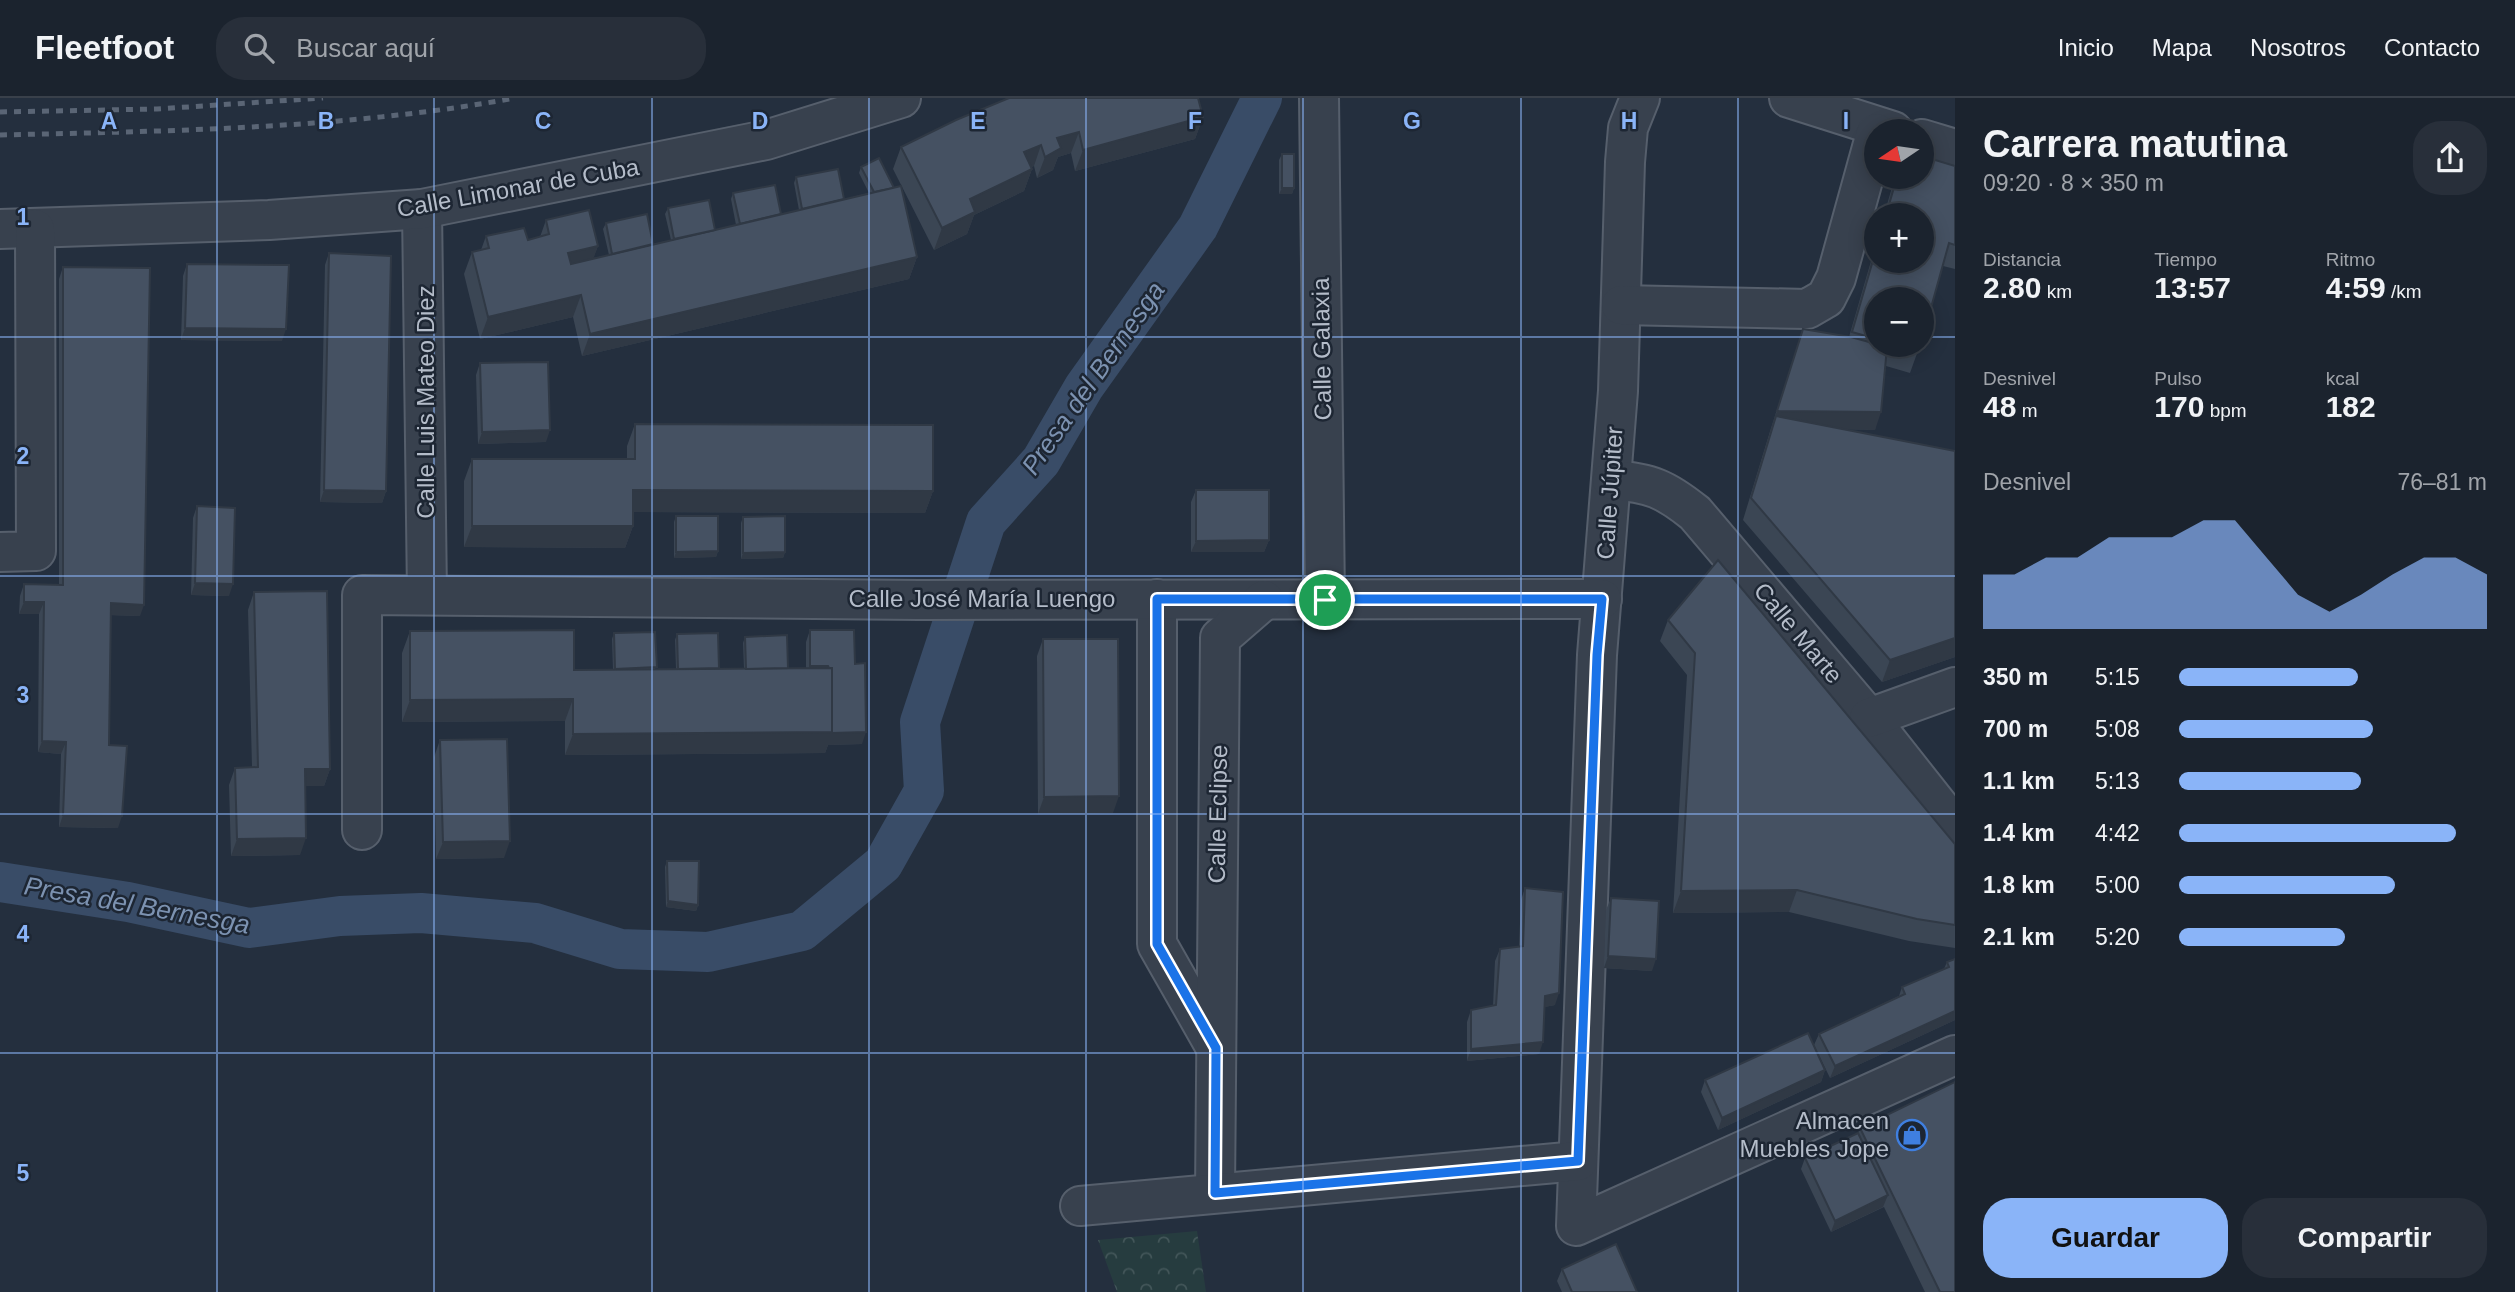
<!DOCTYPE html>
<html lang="es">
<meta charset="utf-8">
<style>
body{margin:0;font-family:Helvetica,sans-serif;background:#282f3a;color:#f1f3f6;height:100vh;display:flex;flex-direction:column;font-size:26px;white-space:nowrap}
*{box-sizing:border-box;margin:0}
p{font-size:23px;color:#a0a4aa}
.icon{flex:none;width:38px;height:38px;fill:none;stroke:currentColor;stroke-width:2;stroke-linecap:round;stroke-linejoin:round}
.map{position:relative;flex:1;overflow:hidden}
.panel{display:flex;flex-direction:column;background:#1b232e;width:560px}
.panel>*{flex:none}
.needle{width:46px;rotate:257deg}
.controls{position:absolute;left:1864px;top:21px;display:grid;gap:14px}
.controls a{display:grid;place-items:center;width:70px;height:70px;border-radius:50%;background:#1b232e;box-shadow:0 4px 18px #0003,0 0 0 2px #39404a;font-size:35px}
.pin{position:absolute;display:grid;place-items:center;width:60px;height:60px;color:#fff;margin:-30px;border:4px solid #fff;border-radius:50%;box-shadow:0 2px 7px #0007}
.round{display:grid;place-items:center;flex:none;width:74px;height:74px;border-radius:28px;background:#282f3a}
.head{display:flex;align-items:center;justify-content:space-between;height:119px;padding:0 28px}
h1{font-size:38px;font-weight:800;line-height:52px}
.figures{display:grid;grid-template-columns:repeat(3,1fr);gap:10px;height:119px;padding:7px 28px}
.figures div{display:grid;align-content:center}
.figures b{font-size:30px;font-weight:800}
.figures small{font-size:19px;font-weight:400}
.figures p{font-size:19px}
.chart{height:196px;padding:14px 28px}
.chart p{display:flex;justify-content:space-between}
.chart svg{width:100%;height:126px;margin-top:7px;fill:#8ab4f8;opacity:.7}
.primary-button{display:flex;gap:14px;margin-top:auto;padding:14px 28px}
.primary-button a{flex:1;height:80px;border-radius:28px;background:#8ab4f8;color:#111;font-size:28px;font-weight:800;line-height:80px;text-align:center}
.primary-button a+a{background:#282f3a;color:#f1f3f6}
ul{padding:0 28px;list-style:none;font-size:23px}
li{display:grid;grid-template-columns:112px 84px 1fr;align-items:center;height:52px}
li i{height:18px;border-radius:9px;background:#8ab4f8}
header{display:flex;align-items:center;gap:42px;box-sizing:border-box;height:98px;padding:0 35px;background:#1b232e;border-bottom:2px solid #39404a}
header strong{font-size:33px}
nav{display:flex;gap:38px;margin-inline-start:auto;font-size:24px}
.search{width:490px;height:63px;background:#282f3a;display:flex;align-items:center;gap:18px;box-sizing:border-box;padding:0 24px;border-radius:28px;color:#a0a4aa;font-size:26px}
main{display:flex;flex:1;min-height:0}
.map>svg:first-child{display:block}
.park{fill:url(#park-crowns)}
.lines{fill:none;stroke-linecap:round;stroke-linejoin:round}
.canal{stroke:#394c67;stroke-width:40}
.minor-casing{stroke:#565f6c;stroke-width:42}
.minor{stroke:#38414e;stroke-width:38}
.rail{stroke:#5a6575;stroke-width:5;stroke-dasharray:7 7;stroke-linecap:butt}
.wall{fill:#3b4654}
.shaded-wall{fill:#303945}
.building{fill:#455162;stroke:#303945;stroke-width:2}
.route-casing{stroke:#fff;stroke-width:14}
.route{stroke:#1a73e8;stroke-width:9}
.grid{fill:none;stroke:#8ab4f8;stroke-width:2;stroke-opacity:0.55}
.labels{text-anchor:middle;stroke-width:5;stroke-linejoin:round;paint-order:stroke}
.street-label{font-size:24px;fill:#b4bcc9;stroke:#1d2633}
.poi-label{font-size:24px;fill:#b4bcc9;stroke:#1d2633;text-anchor:end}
.water-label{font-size:26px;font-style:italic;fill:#7c92b1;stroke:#1d2633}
.grid-label{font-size:23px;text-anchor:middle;font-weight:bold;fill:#8ab4f8;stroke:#1d2633;stroke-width:5;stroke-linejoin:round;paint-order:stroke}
</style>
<header>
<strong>Fleetfoot</strong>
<div class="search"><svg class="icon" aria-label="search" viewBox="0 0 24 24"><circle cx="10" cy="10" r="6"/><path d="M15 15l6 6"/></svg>Buscar aquí</div>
<nav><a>Inicio</a><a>Mapa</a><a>Nosotros</a><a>Contacto</a></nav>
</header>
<main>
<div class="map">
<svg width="1955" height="1194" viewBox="0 0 1955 1194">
<defs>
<pattern id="park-crowns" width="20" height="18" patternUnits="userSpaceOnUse" patternTransform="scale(1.75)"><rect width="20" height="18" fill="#263c3f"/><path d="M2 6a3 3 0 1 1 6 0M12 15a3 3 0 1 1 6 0" fill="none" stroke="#435659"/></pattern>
</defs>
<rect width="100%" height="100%" fill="#242f3e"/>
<path class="park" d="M 1197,1133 L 1206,1194 L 1117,1194 L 1098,1142 Z"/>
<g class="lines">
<path class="canal" d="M 0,784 L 128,804 L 249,830 L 340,818 L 421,815 L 535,825 L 620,851 L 708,854 L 802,833 L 883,766 L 924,693 L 920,624 L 986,424 L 1041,363 L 1084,289 L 1198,129 L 1262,0"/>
<g class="minor-casing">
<g id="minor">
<path d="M 1319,0 L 1325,502"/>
<path d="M 1640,0 L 1628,30 L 1625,64 L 1618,293 L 1597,557 L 1576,1128 L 1955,957"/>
<path d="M 1789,0 L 1893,33"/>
<path d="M 1922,41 L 1955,51"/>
<path d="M 422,111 L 427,497"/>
<path d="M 0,131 L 269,122 L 422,111 L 766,42 L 901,0"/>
<path d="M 1621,207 L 1807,211 L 1826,200 L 1836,180 L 1876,35"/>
<path d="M 1612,382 C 1651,385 1665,391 1695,415 L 1869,620 L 1955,729"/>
<path d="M 0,454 L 36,453 L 35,131"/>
<path d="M 1157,501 L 1157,846 L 1215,948"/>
<path d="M 1869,620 L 1955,589"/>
<path d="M 362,732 L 362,497 L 919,502 L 1602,501"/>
<path d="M 1215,1095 L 1220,540 L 1264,502"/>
<path d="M 1080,1108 L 1578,1063"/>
</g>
</g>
<use href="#minor" class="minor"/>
<g class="rail">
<path d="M 0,14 L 157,11 L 323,0"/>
<path d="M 0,37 C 171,33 345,31 515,0"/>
</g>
</g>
<g class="wall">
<path d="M 1203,19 L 1195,41 L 1075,73 L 1071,55 L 1058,59 L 1053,72 L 1037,80 L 1034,68 L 1031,69 L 1032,71 L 1024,93 L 974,117 L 967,136 L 934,152 L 893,71 L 901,49 Z"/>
<path d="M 1282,56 L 1294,90 L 1292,96 L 1279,96 L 1279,62 Z"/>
<path d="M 1955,68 L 1955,171 L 1943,168 L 1876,201 L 1876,247 L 1920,247 L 1910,275 L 1886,268 L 1875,332 L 1842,331 L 1955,559 L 1882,584 L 1743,422 L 1771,330 L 1803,231 L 1849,239 L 1876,146 L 1876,163 L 1922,117 L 1884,117 L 1895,79 L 1922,79 Z"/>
<path d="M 861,69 L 917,159 L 909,181 L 582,258 L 573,219 L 480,241 L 464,176 L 472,154 L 481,152 L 486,138 L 528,142 L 540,139 L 546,122 L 598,148 L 593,160 L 609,157 L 603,131 L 606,125 L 653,146 L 671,142 L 665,116 L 668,110 L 715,132 L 736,127 L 731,101 L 733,95 L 781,116 L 799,112 L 794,85 L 796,79 L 844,101 L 869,95 L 859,75 Z"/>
<path d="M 329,155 L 386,393 L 382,405 L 320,404 L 325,167 Z"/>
<path d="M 187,166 L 282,243 L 181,242 L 183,178 Z"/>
<path d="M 63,169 L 140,518 L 110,517 L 109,647 L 118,730 L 59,729 L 61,656 L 38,654 L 39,516 L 19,516 L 20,498 L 24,486 L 59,487 L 59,181 Z"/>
<path d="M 480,265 L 546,344 L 478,346 L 476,277 Z"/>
<path d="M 635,326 L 933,393 L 925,415 L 633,414 L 633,428 L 625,450 L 464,449 L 464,383 L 472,361 L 627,361 L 627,348 Z"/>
<path d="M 1196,392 L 1269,442 L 1264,454 L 1191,454 L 1191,404 Z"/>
<path d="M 197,408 L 229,498 L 191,497 L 193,420 Z"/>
<path d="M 676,418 L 718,453 L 716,459 L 674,460 L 674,424 Z"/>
<path d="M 743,419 L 785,454 L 783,460 L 741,461 L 741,425 Z"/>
<path d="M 254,494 L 330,671 L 324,688 L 305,688 L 300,757 L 231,758 L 229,687 L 235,670 L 252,669 L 248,512 Z"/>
<path d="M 1668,522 L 1955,746 L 1955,850 L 1909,843 L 1789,814 L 1673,815 L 1687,577 L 1660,543 Z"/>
<path d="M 810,532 L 855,566 L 862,646 L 828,647 L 825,655 L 565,657 L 565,623 L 402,624 L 402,555 L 410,533 L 574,572 L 613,572 L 612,541 L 614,535 L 656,571 L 676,571 L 675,542 L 677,536 L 719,571 L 744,571 L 743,545 L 745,539 L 788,570 L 806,570 L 806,544 Z"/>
<path d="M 1043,541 L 1113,715 L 1038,716 L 1037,558 Z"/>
<path d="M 440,642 L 504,760 L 436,761 L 434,659 Z"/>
<path d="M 667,763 L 698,807 L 696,813 L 666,809 L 665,769 Z"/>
<path d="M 1525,790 L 1555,907 L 1544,909 L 1539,956 L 1467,963 L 1467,924 L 1471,912 L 1493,908 L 1495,863 L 1500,851 L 1519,849 L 1521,802 Z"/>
<path d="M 1611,800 L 1652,873 L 1604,870 L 1606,812 Z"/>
<path d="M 1955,861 L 1955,922 L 1830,980 L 1814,947 L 1819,936 L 1899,898 L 1902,889 L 1944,871 L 1947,864 Z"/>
<path d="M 1825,972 L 1821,984 L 1718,1032 L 1701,994 L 1705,982 Z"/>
<path d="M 1860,1030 L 1955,1194 L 1925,1194 L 1884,1109 L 1831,1134 L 1801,1071 L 1805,1060 L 1858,1035 Z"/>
<path d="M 1562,1171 L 1637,1194 L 1562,1194 L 1557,1183 Z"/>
</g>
<g class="shaded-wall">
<path d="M 1203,19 L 1195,41 L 1075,73 L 1083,52 Z"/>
<path d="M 1079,34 L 1071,55 L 1058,59 L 1053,72 L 1037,80 L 1045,59 L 1057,40 Z"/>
<path d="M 1041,47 L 1034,68 L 1016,76 L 1024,54 Z"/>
<path d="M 1032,71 L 1024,93 L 974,117 L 967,136 L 934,152 L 942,130 L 970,101 Z"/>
<path d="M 1282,90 L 1294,90 L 1292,96 L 1279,96 Z"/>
<path d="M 598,148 L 590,170 L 560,177 L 568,155 Z"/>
<path d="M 917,159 L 909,181 L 582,258 L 590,236 Z"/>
<path d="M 581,197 L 573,219 L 480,241 L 488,219 Z"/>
<path d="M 185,230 L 286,231 L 282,243 L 181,242 Z"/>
<path d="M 1777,313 L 1881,314 L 1875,332 L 1772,330 L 1776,318 L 1771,330 Z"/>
<path d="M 550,332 L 546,344 L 478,346 L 482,334 Z"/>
<path d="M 324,392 L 386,393 L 382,405 L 320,404 Z"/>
<path d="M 633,392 L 933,393 L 925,415 L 625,414 Z"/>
<path d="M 472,428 L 633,428 L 625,450 L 464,449 Z"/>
<path d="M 1269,442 L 1264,454 L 1191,454 L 1196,443 Z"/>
<path d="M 718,453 L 716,459 L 674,460 L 676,454 Z"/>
<path d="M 785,454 L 783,460 L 741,461 L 743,455 Z"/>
<path d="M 195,485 L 233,486 L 229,498 L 191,497 Z"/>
<path d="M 24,504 L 44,504 L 39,516 L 19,516 Z"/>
<path d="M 111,505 L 144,507 L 140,518 L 106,517 Z"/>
<path d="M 1955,540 L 1955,559 L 1882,584 L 1890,562 Z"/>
<path d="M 810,568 L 828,568 L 824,580 L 806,580 Z"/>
<path d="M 573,601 L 565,623 L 402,624 L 410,602 Z"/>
<path d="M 833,634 L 866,634 L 862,646 L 828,647 L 825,655 L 565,657 L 573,636 Z"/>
<path d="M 42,643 L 66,644 L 61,656 L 38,654 Z"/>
<path d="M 305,671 L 330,671 L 324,688 L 299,688 Z"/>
<path d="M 1119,698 L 1113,715 L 1038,716 L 1044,699 Z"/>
<path d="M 63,717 L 122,718 L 118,730 L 59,729 Z"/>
<path d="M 306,740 L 300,757 L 231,758 L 237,741 Z"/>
<path d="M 510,743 L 504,760 L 436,761 L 443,744 Z"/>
<path d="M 1797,792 L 1789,814 L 1673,815 L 1681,793 Z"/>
<path d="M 668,803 L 698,807 L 696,813 L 666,809 Z"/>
<path d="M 1608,858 L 1656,861 L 1652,873 L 1604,870 Z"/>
<path d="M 1559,895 L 1555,907 L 1540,910 L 1545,898 Z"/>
<path d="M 1955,913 L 1955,922 L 1830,980 L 1835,968 Z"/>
<path d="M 1543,944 L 1539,956 L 1467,963 L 1471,951 Z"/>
<path d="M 1825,972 L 1821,984 L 1718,1032 L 1722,1020 Z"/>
<path d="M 1888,1097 L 1883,1109 L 1831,1134 L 1835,1123 Z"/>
</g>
<g class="building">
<path d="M 1009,0 L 1198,0 L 1203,19 L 1083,52 L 1079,34 L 1057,40 L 1061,50 L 1045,59 L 1041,47 L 1024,54 L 1032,71 L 970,101 L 975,114 L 942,130 L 901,49 L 956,22 Z"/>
<rect x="1282" y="56" width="12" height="34"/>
<path d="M 1922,58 L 1955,68 L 1955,147 L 1949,145 L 1922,242 L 1922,201 L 1876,201 L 1876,241 L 1852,234 L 1876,152 L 1876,163 L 1922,163 L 1922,117 L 1886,117 L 1897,79 L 1922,79 Z"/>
<path d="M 879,60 L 894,90 L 874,94 L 861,69 Z"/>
<path d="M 838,71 L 844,101 L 802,111 L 796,79 Z"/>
<path d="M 775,87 L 781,116 L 740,126 L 733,95 Z"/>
<path d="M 901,88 L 917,159 L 590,236 L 581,197 L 488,219 L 472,154 L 489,150 L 486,138 L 524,130 L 528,142 L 549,136 L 546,122 L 589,112 L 598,148 L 568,155 L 571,166 Z"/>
<path d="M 709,102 L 715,132 L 674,141 L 668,110 Z"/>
<path d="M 647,116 L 653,146 L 612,156 L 606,125 Z"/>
<path d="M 329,155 L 391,158 L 386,393 L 324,392 Z"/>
<path d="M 187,166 L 289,167 L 286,231 L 185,230 Z"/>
<path d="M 63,169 L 150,170 L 144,507 L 111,505 L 109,647 L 127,648 L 122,718 L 63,717 L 66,644 L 42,643 L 44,504 L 24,504 L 24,486 L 63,487 Z"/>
<path d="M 1803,231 L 1851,239 L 1887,249 L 1881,314 L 1777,313 Z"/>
<path d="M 1895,247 L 1920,247 L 1918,253 Z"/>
<path d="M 548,264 L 550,332 L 482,334 L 480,265 Z"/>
<path d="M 1776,318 L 1955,353 L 1955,540 L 1890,562 L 1751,400 Z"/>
<path d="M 635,326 L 933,327 L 933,393 L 633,392 L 633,428 L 472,428 L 472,361 L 635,361 Z"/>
<path d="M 1196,392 L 1269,392 L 1269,442 L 1196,443 Z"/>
<path d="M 197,408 L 235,410 L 233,486 L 195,485 Z"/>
<path d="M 676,418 L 718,418 L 718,453 L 676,454 Z"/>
<path d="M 785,418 L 785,454 L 743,455 L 743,419 Z"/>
<path d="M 1718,462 L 1955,746 L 1955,827 L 1917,821 L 1797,792 L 1681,793 L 1695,555 L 1668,522 Z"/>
<path d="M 327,493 L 330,671 L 305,671 L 306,740 L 237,741 L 235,670 L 258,669 L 254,494 Z"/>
<path d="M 574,532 L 574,572 L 832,570 L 833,634 L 573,636 L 573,601 L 410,602 L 410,533 Z"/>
<path d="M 810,532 L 854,532 L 855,566 L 865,565 L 866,634 L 832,635 L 832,570 L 829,570 L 828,568 L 810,568 Z"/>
<path d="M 655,534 L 657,569 L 615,571 L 614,535 Z"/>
<path d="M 718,535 L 719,570 L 678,571 L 677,536 Z"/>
<path d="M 787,537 L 788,570 L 746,571 L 745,539 Z"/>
<path d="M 1043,541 L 1118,541 L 1119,698 L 1044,699 Z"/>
<path d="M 507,641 L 510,743 L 443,744 L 440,642 Z"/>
<path d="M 667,763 L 699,763 L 698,807 L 668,803 Z"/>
<path d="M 1525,790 L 1563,794 L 1559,895 L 1545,898 L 1543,944 L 1471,951 L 1471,912 L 1496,907 L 1500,851 L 1523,848 Z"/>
<path d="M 1611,800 L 1659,803 L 1656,861 L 1608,858 Z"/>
<path d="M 1955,861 L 1955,913 L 1835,968 L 1819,936 L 1905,896 L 1902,889 L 1949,869 L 1947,864 Z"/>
<path d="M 1808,935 L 1825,972 L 1722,1020 L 1705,982 Z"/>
<path d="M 1955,984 L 1955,1194 L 1940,1194 L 1860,1030 Z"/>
<path d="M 1858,1035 L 1888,1097 L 1835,1123 L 1805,1060 Z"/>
<path d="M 1616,1146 L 1637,1194 L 1572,1194 L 1562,1171 Z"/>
</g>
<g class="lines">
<g class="route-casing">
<path id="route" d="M 1157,501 L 1602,501 L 1597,557 L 1578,1063 L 1215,1095 L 1216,950 L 1157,846 Z"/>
</g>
<use href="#route" class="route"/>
</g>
<path class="grid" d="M 217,0 L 217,1194M 434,0 L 434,1194M 652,0 L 652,1194M 869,0 L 869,1194M 1086,0 L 1086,1194M 1303,0 L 1303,1194M 1521,0 L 1521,1194M 1738,0 L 1738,1194M 0,239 L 1876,239M 1922,239 L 1955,239M 0,478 L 1955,478M 0,716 L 1955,716M 0,955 L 1955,955"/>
<defs>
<g id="shop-ring" transform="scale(1.575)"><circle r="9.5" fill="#1d2633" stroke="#3f7fe0" stroke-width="1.5"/><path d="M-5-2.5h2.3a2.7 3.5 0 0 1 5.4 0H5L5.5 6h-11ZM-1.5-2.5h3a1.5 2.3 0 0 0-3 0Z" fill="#3f7fe0"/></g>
</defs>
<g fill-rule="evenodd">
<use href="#shop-ring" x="1912" y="1037"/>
</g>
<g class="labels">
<g class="street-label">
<text transform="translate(518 90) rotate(-10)" y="8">Calle Limonar de Cuba</text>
<text transform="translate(1322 251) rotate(-91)" y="8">Calle Galaxia</text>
<text transform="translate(426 304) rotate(-90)" y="8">Calle Luis Mateo Diez</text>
<text transform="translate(1610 395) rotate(-86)" y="8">Calle Júpiter</text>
<text x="982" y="509">Calle José María Luengo</text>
<text transform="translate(1798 535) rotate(50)" y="8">Calle Marte</text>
<text transform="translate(1218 716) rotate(-89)" y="8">Calle Eclipse</text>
</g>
<g class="poi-label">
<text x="1889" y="1031">Almacen<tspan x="1889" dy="28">Muebles Jope</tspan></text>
</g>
<g class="water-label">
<text transform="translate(1093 280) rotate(-55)" y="9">Presa del Bernesga</text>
<text transform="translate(137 807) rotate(10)" y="9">Presa del Bernesga</text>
</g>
</g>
<g class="grid-label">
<text x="109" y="31">A</text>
<text x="326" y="31">B</text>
<text x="543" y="31">C</text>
<text x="760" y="31">D</text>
<text x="978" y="31">E</text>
<text x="1195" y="31">F</text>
<text x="1412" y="31">G</text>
<text x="1629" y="31">H</text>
<text x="1846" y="31">I</text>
<text x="23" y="127">1</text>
<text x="23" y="366">2</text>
<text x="23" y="605">3</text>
<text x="23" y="844">4</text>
<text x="23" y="1083">5</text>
</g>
</svg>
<div class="controls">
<a><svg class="needle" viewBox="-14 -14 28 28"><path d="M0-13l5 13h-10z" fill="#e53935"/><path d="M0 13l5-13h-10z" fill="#a0a4aa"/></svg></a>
<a>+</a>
<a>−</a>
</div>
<div class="pin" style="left:1325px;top:502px;background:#1e9e55"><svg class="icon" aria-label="arrive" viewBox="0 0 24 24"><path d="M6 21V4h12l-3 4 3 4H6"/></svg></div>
</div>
<section class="panel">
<div class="head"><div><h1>Carrera matutina</h1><p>09:20 · 8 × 350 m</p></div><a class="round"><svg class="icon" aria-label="share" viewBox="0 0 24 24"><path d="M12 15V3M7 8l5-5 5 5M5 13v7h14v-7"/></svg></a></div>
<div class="figures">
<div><p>Distancia</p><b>2.80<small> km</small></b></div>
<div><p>Tiempo</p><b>13:57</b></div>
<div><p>Ritmo</p><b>4:59<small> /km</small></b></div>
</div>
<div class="figures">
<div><p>Desnivel</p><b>48<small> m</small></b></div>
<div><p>Pulso</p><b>170<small> bpm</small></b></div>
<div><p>kcal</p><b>182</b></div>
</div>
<div class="chart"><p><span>Desnivel</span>76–81 m</p>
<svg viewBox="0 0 160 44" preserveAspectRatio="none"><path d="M0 44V25L10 25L20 19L30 19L40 12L50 12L60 12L70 6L80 6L90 19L100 32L110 38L120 32L130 25L140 19L150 19L160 25V44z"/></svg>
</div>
<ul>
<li><b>350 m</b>5:15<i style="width:58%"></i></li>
<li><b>700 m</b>5:08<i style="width:63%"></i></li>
<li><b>1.1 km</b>5:13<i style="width:59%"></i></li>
<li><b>1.4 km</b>4:42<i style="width:90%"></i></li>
<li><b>1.8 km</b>5:00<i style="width:70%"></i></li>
<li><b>2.1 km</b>5:20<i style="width:54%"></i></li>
</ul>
<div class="primary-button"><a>Guardar</a><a>Compartir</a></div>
</section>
</main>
